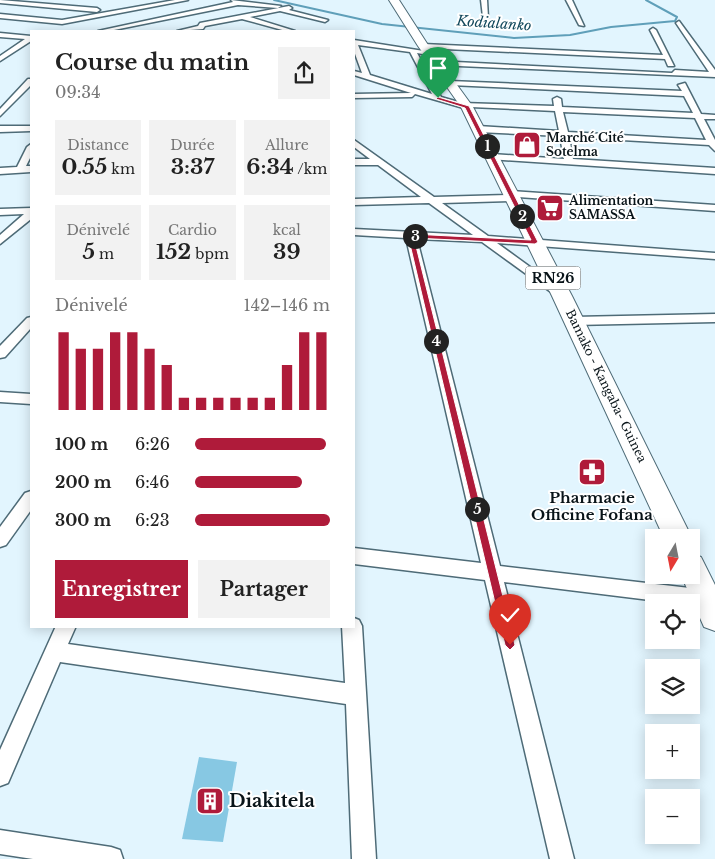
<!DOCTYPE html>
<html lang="fr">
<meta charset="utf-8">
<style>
body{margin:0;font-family:"Libre Baskerville",serif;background:#f2f2f2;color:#222;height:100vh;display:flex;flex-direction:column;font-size:19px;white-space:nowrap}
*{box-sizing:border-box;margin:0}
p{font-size:16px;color:#767676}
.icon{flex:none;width:28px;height:28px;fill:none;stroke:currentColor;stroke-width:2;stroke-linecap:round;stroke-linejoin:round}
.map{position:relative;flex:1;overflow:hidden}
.drawer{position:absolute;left:30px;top:30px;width:325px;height:598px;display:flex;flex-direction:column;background:#fff;border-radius:0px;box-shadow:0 2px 12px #0003}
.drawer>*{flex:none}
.needle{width:32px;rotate:190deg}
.buttons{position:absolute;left:645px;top:529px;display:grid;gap:10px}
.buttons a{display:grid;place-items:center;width:55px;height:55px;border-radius:0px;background:#fff;box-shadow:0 2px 12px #0003;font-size:25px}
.pin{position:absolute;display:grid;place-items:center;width:42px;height:42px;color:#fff;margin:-51px -21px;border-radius:50% 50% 50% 0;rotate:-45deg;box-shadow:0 0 5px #0007}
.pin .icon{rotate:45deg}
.km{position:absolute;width:25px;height:25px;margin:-12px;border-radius:50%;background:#222;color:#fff;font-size:14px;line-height:25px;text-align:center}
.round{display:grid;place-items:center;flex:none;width:52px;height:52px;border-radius:0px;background:#f2f2f2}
.summary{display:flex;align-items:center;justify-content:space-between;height:85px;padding:0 25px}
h1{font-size:22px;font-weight:800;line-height:38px}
.stats{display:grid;grid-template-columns:repeat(3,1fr);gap:8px;height:85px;padding:5px 25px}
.stats div{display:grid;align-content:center;border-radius:0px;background:#f2f2f2;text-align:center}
.stats b{font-size:21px;font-weight:800}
.stats small{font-size:14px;font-weight:400}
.stats p{font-size:14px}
.chart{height:140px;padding:10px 25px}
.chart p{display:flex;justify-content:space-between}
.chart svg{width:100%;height:90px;margin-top:5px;stroke:#af1b3a;stroke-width:6}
.action{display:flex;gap:10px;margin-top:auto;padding:10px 25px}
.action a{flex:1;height:58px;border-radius:0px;background:#af1b3a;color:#fff;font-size:20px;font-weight:800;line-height:58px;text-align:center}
.action a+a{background:#f2f2f2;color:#222}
ul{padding:0 25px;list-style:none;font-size:16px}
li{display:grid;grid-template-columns:80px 60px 1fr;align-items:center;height:38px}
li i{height:12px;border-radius:6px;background:#af1b3a}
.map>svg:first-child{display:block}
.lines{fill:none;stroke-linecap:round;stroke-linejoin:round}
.stream{stroke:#5f9fb9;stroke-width:2}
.building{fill:#87c8e3}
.street-casing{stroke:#4e6b77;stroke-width:3}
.primary-casing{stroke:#4e6b77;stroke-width:2}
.street{fill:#fff;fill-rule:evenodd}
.primary{fill:#fff;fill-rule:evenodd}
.route{fill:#af1b3a;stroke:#fff}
.labels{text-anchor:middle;stroke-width:4;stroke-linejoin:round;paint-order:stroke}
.far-poi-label{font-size:12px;font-weight:bold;fill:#081318;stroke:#fff;text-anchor:start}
.far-street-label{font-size:12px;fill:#081318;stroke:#fff}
.far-water-label{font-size:14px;font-style:italic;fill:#11475b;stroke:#fff}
.shield{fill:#fff;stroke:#525a5d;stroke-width:1}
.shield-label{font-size:14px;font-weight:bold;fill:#081318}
.poi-label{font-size:15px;font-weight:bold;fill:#081318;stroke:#fff}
.near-poi-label{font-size:18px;font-weight:bold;fill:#081318;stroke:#fff;text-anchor:start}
</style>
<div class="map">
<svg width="715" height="859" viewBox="0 0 715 859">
<rect width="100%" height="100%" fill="#e2f5fe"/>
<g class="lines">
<path class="stream" d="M 274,0 L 382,24 L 514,38 L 570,35 L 611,27 L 675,21 L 677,17 L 646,0"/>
</g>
<path class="building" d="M 199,757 L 237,762 L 223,842 L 182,839 Z"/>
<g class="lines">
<g class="street-casing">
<g id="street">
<path d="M 0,0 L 97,8 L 100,10 L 97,12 L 0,3 Z"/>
<path d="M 175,0 L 188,0 L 62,24 L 0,18 L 0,14 L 62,20 Z"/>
<path d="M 231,0 L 281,6 L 278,8 L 238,5 L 109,31 L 98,31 L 233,2 Z"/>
<path d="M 481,0 L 487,0 L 488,18 L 483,17 Z"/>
<path d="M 566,0 L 572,0 L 584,26 L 579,25 Z"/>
<path d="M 289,6 L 292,8 L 289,10 L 328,20 L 325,22 L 280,11 L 250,17 L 295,31 L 286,31 L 242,19 L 205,26 L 203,29 L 177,31 L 198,26 L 200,23 Z"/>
<path d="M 679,21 L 715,70 L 715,77 L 436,65 L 432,63 L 436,61 L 672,73 L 675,70 L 709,72 L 676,23 Z"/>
<path d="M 653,28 L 656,30 L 674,66 L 668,66 L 665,59 L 423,48 L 420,46 L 423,44 L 663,55 L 650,30 Z"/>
<path d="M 0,33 L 31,36 L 31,41 L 0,61 L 0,56 L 25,39 L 0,37 Z"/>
<path d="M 354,40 L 430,52 L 428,55 L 417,53 L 441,97 L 462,103 L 554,106 L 553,99 L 557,97 L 561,99 L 562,107 L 693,113 L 684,96 L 450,85 L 446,83 L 450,81 L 682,91 L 678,85 L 685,83 L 701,114 L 715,115 L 715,119 L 704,119 L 715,140 L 715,151 L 709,145 L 569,137 L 573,159 L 715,168 L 715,174 L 489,159 L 487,157 L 492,154 L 564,159 L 560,136 L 478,132 L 474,129 L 478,126 L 559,131 L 555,111 L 471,107 L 467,109 L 415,94 L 412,97 L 354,98 L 354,94 L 411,93 L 354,75 L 354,71 L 362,73 L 354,51 ZM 358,45 L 410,52 L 432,94 L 370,75 ZM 563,112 L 695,118 L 706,140 L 568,132 Z"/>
<path d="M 28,79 L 31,79 L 31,85 L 0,116 L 0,109 Z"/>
<path d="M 0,126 L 31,126 L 31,131 L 0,132 Z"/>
<path d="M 354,140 L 434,197 L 507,195 L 507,192 L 511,191 L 715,205 L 715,211 L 518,197 L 513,201 L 442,203 L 488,236 L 715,253 L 715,259 L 497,243 L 566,293 L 568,296 L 562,300 L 482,242 L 417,239 L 500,566 L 707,590 L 715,596 L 714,605 L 707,608 L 691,606 L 691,602 L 666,602 L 504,582 L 574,859 L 550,859 L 485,580 L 354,564 L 354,548 L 481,563 L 406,238 L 354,235 L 354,229 L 473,235 L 429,203 L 354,205 L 354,199 L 421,197 L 378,165 L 354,165 L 354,159 L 370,159 L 354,147 Z"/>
<path d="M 31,144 L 31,156 L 26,166 L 31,166 L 31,172 L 0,174 L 0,168 L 17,167 L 27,147 Z"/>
<path d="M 31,208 L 31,219 L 0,244 L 0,235 L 24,214 L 0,215 L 0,209 Z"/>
<path d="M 715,314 L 715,322 L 574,325 L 568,321 L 574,317 Z"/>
<path d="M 31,317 L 31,328 L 5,357 L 0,358 L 0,346 L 27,318 Z"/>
<path d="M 0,392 L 31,394 L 31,404 L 0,402 Z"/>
<path d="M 31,491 L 31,510 L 6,545 L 0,547 L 0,527 L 25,493 Z"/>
<path d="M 354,618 L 359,620 L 362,626 L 376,859 L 352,859 L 346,704 L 60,662 L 8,783 L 0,786 L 0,750 L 56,626 L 76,626 L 68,644 L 345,683 L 342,626 L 354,626 Z"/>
<path d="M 0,830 L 111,847 L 120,850 L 123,859 L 33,859 L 0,854 Z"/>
</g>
</g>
<g class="primary-casing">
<g id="primary">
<path d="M 389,0 L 399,0 L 428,45 L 473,107 L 572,296 L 688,530 L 692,538 L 691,539 L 664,538 L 552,296 L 461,107 L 418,46 Z"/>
<path d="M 691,553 L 701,557 L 715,585 L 715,631 L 704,627 L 681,575 L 691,575 Z"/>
</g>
</g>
<use href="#street" class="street"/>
<use href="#primary" class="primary"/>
</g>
<path class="route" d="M 438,97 L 469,106 L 538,242 L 535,244 L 414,238 L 515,645 L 510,650 L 505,645 L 408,236 L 411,234 L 531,240 L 465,108 L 436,99 Z"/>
<defs>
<g id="shop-square" transform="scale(1.4375)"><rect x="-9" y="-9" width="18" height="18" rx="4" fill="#af1b3a" stroke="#fff"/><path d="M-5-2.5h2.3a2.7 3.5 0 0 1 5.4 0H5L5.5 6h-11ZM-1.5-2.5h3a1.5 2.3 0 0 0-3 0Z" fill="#fff"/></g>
<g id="supermarket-square" transform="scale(1.4375)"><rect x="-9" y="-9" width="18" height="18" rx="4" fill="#af1b3a" stroke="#fff"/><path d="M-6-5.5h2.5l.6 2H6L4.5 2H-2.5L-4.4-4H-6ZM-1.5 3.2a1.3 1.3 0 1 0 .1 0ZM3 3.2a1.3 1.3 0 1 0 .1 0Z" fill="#fff"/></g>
<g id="pharmacy-square" transform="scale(1.4375)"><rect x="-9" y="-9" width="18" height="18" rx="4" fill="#af1b3a" stroke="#fff"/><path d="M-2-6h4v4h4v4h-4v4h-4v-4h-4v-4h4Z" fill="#fff"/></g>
<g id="building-square" transform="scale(1.4375)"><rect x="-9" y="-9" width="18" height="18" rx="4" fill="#af1b3a" stroke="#fff"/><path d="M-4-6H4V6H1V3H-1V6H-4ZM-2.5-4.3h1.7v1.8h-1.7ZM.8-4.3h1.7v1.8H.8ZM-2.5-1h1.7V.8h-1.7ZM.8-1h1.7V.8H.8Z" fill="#fff"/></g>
</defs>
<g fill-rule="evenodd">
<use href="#shop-square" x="527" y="145"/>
<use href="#supermarket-square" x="550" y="208"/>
<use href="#pharmacy-square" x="592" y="472"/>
<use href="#building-square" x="210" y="801"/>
</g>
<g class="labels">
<g class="far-poi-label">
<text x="546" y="142">Marché Cité<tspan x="546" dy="14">Sotelma</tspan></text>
<text x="569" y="205">Alimentation<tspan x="569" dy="14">SAMASSA</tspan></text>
</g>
<g class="far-street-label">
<text transform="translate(606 386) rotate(64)" y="4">Bamako - Kangaba- Guinea</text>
</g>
<g class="far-water-label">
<text transform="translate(494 23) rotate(4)" y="5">Kodialanko</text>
</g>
<rect class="shield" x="525.5" y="266.5" width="55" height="23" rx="4"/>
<g class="shield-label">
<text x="553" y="283">RN26</text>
</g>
<g class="poi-label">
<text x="592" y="503">Pharmacie<tspan x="592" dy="17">Officine Fofana</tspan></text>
</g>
<g class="near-poi-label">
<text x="229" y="807">Diakitela</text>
</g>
</g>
</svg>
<div class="buttons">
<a><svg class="needle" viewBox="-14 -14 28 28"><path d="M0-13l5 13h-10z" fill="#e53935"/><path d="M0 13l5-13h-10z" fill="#767676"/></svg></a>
<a><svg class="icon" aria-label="locate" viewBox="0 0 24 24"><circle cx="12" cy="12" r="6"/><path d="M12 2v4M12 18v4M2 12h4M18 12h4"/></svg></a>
<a><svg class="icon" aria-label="layers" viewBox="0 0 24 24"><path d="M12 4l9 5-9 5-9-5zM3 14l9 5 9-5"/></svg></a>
<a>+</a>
<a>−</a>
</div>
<div class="pin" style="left:438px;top:98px;background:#1e9e55"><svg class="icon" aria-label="arrive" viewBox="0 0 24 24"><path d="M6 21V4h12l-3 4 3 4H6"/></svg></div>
<div class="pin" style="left:510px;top:645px;background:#d93025"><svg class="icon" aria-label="check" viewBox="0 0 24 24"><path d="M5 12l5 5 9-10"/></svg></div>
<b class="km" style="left:487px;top:146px">1</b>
<b class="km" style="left:522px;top:216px">2</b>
<b class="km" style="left:415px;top:236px">3</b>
<b class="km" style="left:436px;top:341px">4</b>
<b class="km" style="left:477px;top:509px">5</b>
<section class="drawer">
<div class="summary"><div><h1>Course du matin</h1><p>09:34</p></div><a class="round"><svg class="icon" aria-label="share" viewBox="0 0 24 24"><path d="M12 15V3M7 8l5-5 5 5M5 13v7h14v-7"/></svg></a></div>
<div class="stats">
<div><p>Distance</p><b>0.55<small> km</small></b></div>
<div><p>Durée</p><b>3:37</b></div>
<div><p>Allure</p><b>6:34<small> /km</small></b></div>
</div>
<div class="stats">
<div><p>Dénivelé</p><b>5<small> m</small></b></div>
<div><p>Cardio</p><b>152<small> bpm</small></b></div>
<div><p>kcal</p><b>39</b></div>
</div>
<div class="chart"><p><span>Dénivelé</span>142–146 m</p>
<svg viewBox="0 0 160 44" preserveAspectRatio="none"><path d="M5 44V6M15 44V14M25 44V14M35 44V6M45 44V6M55 44V14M65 44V22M75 44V38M85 44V38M95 44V38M105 44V38M115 44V38M125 44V38M135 44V22M145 44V6M155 44V6"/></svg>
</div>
<ul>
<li><b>100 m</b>6:26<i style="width:97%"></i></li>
<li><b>200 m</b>6:46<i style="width:79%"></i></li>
<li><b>300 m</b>6:23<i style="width:100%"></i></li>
</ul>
<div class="action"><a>Enregistrer</a><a>Partager</a></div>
</section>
</div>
